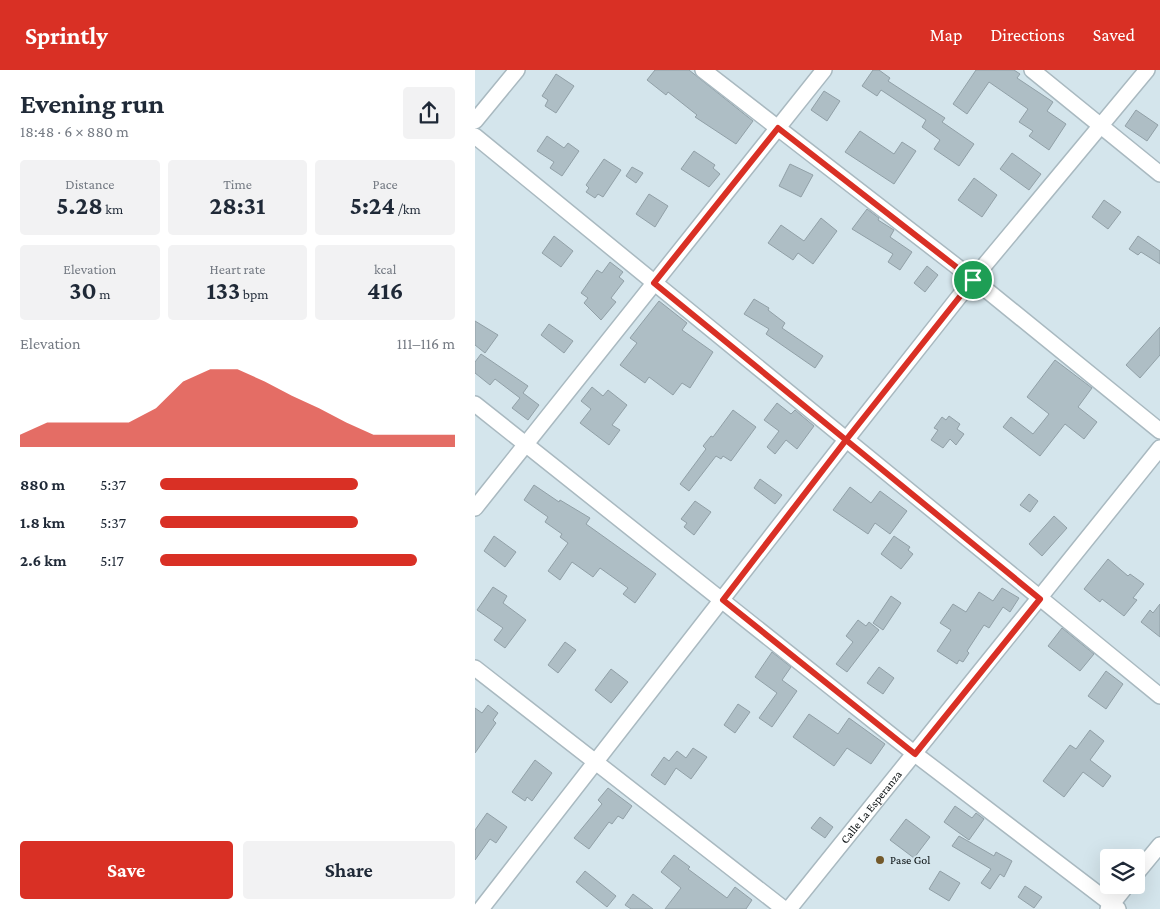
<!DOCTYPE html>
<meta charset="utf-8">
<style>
body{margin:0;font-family:"Crimson Pro",serif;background:#f2f2f3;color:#1f2937;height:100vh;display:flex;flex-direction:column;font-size:19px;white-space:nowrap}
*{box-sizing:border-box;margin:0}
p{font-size:16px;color:#747a83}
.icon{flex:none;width:28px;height:28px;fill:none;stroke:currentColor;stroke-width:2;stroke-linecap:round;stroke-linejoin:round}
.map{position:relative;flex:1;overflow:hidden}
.sheet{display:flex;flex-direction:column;background:#fff;width:475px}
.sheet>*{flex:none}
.buttons{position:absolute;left:625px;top:779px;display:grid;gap:10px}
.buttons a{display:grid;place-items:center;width:45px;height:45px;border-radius:5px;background:#fff;box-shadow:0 5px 20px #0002;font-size:25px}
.pin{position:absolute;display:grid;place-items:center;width:42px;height:42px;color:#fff;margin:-21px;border:2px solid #fff;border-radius:50%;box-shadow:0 1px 5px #0007}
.round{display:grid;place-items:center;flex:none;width:52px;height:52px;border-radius:5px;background:#f2f2f3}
.overview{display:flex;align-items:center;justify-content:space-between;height:85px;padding:0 20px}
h1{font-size:28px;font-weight:700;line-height:38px}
.figures{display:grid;grid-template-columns:repeat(3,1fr);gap:8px;height:85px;padding:5px 20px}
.figures div{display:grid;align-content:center;border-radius:5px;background:#f2f2f3;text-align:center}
.figures b{font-size:25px;font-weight:700}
.figures small{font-size:14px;font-weight:400}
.figures p{font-size:14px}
.chart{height:140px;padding:10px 20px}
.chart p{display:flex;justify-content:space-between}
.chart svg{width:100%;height:90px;margin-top:5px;fill:#d93025;opacity:.7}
.button{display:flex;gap:10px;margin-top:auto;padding:10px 20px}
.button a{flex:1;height:58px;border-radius:5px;background:#d93025;color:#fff;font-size:20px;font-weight:700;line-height:58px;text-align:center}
.button a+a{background:#f2f2f3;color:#1f2937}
ul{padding:0 20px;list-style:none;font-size:16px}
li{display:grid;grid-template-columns:80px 60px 1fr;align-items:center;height:38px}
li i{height:12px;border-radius:6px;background:#d93025}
header{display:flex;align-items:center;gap:30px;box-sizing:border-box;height:70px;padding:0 25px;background:#d93025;color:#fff}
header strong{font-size:24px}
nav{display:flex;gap:28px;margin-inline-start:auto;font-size:18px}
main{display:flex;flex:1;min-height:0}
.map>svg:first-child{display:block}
.building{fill:#aebec5;stroke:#91a0a7}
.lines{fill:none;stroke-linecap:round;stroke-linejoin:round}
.minor-casing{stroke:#a9b9c0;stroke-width:18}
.minor{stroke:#fff;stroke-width:15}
.route-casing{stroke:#fff;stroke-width:10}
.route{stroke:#d93025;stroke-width:6}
.poi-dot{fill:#73592a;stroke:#d4e5ec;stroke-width:2}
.labels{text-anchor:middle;stroke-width:4;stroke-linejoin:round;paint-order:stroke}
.street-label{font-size:12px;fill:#090f11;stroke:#d4e5ec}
.poi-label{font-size:12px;fill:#090f11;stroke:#d4e5ec;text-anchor:start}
</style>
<header>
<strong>Sprintly</strong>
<nav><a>Map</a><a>Directions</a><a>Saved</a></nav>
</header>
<main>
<section class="sheet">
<div class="overview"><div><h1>Evening run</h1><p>18:48 · 6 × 880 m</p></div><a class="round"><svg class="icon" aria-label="share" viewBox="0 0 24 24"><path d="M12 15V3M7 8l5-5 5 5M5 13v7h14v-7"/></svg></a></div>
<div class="figures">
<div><p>Distance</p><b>5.28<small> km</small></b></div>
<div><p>Time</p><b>28:31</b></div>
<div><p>Pace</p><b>5:24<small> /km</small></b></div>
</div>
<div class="figures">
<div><p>Elevation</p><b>30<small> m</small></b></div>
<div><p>Heart rate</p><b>133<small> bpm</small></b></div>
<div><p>kcal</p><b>416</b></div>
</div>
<div class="chart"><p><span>Elevation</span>111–116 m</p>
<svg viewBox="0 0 160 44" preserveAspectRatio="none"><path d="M0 44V38L10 32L20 32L30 32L40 32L50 25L60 12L70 6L80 6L90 12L100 19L110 25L120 32L130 38L140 38L150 38L160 38V44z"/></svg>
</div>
<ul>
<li><b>880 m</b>5:37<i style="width:67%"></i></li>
<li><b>1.8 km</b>5:37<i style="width:67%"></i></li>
<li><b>2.6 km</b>5:17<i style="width:87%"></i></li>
</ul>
<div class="button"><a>Save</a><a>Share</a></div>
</section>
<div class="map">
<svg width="685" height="839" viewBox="0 0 685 839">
<rect width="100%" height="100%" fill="#d4e5ec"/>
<g class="building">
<path d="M 180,0 L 214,0 L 278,51 L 261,74 L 220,47 L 222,45 L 193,22 L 191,25 L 172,10 Z"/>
<path d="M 398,0 L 404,0 L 415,8 L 413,11 L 470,48 L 467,52 L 499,74 L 484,96 L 459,79 L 465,70 L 447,57 L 451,50 L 406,20 L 402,26 L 387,16 Z"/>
<path d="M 501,0 L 539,0 L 545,4 L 542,8 L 578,32 L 572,41 L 591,54 L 574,80 L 554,66 L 558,61 L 544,52 L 553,39 L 514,12 L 492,44 L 478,34 Z"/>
<path d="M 81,4 L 99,16 L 81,43 L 70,36 L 73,30 L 67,26 Z"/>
<path d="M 349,21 L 365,31 L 352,51 L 336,40 Z"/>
<path d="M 661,40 L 683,55 L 672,71 L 650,56 Z"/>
<path d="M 385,61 L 419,84 L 427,72 L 441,81 L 419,114 L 370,82 Z"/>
<path d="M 72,66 L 89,78 L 93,73 L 104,81 L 87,106 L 75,98 L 79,92 L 62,81 Z"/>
<path d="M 219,81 L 240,95 L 238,98 L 245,104 L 234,117 L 206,99 Z"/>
<path d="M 537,83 L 566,104 L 554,120 L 525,99 Z"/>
<path d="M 129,89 L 146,100 L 128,127 L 123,124 L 120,128 L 111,122 L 114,118 L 111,115 Z"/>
<path d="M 315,94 L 338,105 L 326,127 L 304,116 Z"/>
<path d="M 157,97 L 168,103 L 161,113 L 151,106 Z"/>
<path d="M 499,108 L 522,125 L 507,147 L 483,130 Z"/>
<path d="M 174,124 L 193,136 L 180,157 L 161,144 Z"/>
<path d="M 629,130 L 646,142 L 633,159 L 617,147 Z"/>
<path d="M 392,139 L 404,148 L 403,150 L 419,160 L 415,167 L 437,182 L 425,200 L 413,192 L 418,184 L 377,159 Z"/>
<path d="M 346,148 L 362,161 L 338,194 L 323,183 L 318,190 L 293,173 L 306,155 L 329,171 Z"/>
<path d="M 79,166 L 98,181 L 86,197 L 67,183 Z"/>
<path d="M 663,166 L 685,181 L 685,194 L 666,182 L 663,185 L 654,179 Z"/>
<path d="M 135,192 L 148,202 L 144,207 L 149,211 L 136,228 L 141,232 L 126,250 L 109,233 L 113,228 L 106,223 L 122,200 L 127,203 Z"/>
<path d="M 452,196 L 463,205 L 450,222 L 439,213 Z"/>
<path d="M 279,229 L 294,238 L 293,240 L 310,253 L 307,258 L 348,286 L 340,298 L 291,264 L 294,259 L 269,244 Z"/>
<path d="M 184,231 L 212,253 L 207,260 L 238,282 L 215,318 L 207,313 L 198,325 L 174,307 L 170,313 L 145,295 L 162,273 L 155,268 Z"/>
<path d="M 0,251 L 23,265 L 10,283 L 0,275 Z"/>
<path d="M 74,254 L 98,271 L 89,283 L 66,265 Z"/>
<path d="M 685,257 L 685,285 L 665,308 L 651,295 Z"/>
<path d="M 6,284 L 53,316 L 48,323 L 64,335 L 53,350 L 37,338 L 45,328 L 20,309 L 15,315 L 0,303 L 0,292 Z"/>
<path d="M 580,290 L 617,318 L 603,337 L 622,352 L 609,369 L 590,354 L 565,386 L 528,357 L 536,347 L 558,364 L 574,344 L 552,327 Z"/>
<path d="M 117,317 L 128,326 L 133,320 L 152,335 L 137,355 L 145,360 L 134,375 L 105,353 L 116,339 L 106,331 Z"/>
<path d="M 302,333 L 316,344 L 320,340 L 339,356 L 322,379 L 311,370 L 300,384 L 292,377 L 304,361 L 289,350 Z"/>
<path d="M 258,340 L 281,357 L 256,391 L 248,386 L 246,389 L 241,386 L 214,421 L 205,414 L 231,379 L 228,376 L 236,366 L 238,367 Z"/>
<path d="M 474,346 L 485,354 L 482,359 L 489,364 L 481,375 L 475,369 L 468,378 L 456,370 L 463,360 L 459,358 L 467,347 L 471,350 Z"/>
<path d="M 285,409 L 307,425 L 300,434 L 279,418 Z"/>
<path d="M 59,415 L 84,432 L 85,430 L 115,448 L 111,454 L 181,504 L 160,533 L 148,524 L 153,518 L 125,498 L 118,507 L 97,492 L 85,510 L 73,501 L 93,473 L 85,467 L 87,464 L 70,452 L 73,447 L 49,430 Z"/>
<path d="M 375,417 L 396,433 L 405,421 L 432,441 L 415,464 L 400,453 L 393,464 L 358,440 Z"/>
<path d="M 554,424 L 563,431 L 555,442 L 545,435 Z"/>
<path d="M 220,431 L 236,442 L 219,465 L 209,457 L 212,453 L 206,449 Z"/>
<path d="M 579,446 L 592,458 L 567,486 L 554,474 Z"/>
<path d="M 19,466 L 41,482 L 30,497 L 9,481 Z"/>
<path d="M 419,466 L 435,477 L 433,480 L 438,484 L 426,499 L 406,484 Z"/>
<path d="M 633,489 L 653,506 L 655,504 L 669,514 L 658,528 L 662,530 L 649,546 L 627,529 L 625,532 L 609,519 Z"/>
<path d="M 18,517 L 32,526 L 28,533 L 51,550 L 30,578 L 19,570 L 28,558 L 2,540 Z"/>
<path d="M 527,518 L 544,528 L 535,542 L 528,537 L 514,558 L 509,555 L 492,581 L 494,583 L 488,592 L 484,590 L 482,594 L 462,581 L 476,560 L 465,553 L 478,534 L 491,542 L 504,522 L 518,531 Z"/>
<path d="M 416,526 L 426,533 L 408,560 L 398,553 Z"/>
<path d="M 685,534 L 685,567 L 666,552 L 675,540 L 678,543 Z"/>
<path d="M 383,550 L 391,556 L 394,552 L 404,560 L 372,602 L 361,594 L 378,572 L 371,566 Z"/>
<path d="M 587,558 L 619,584 L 605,601 L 573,576 Z"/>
<path d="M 90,572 L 101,580 L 83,603 L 73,595 Z"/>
<path d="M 297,582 L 316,597 L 307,610 L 322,621 L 297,657 L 284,648 L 302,623 L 280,607 Z"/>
<path d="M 404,597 L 419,608 L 408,624 L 392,613 Z"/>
<path d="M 136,599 L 153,612 L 136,633 L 120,620 Z"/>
<path d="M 631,601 L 648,614 L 631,639 L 613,626 Z"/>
<path d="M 263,634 L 275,642 L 260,663 L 249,655 Z"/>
<path d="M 13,635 L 23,643 L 18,650 L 21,653 L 0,683 L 0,638 L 7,643 Z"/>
<path d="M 334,644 L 363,664 L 374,648 L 410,674 L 396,694 L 372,678 L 359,696 L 318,667 Z"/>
<path d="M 615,660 L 629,671 L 615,690 L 636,706 L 628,717 L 608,702 L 589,727 L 568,711 L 595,675 L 601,679 Z"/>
<path d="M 218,678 L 232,687 L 216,709 L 201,698 L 190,715 L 176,705 L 189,687 L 194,691 L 202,681 L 211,688 Z"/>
<path d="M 60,690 L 77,703 L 57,731 L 52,727 L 50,731 L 37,722 Z"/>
<path d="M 133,718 L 157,736 L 148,749 L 143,746 L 137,754 L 134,752 L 114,779 L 99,768 L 127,734 L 123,730 Z"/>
<path d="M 480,736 L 497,748 L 501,743 L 509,749 L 494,770 L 469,752 Z"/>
<path d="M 12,743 L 32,757 L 21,773 L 15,769 L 0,790 L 0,760 Z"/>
<path d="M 345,747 L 358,757 L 350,768 L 336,758 Z"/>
<path d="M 431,749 L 455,767 L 439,788 L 415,770 Z"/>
<path d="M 484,766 L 519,786 L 521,782 L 537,791 L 529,807 L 525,804 L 515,819 L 506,813 L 516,799 L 477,776 Z"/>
<path d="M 199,785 L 215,797 L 213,799 L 252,828 L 260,817 L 277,830 L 271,839 L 190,839 L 206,818 L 186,802 Z"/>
<path d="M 110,801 L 141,826 L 132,837 L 101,812 Z"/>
<path d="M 465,801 L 485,813 L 474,831 L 454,819 Z"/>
<path d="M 550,816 L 567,827 L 559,838 L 543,827 Z"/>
<path d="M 158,824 L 178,839 L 156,839 L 150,835 Z"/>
</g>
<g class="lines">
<g class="minor-casing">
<g id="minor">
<path d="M 228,0 L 498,209 L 685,361"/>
<path d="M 557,0 L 685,104"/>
<path d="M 0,51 L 42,0"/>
<path d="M 0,66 L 685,626"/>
<path d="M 0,334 L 440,684 L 643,839"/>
<path d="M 0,438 L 349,0"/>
<path d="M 0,598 L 309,839"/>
<path d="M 661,804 L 685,775"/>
<path d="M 6,839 L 371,370 L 498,209 L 672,0"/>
<path id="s1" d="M 314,839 L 685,378"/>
<path d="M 633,839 L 652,815"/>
</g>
</g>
<use href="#minor" class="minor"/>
</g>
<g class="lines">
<g class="route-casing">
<path id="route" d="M 498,210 L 303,58 L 179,213 L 371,370 L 248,530 L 440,684 L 565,529 L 371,370 L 498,210"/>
</g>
<use href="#route" class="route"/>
</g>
<circle class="poi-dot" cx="405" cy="790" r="5"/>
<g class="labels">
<g class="street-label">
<text dy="4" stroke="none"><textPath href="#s1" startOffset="131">Calle La Esperanza</textPath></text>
</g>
<g class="poi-label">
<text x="415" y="794">Pase Gol</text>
</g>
</g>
</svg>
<div class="buttons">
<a><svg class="icon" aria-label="layers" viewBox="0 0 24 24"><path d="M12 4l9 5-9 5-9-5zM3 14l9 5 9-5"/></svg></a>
</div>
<div class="pin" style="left:498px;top:210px;background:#1e9e55"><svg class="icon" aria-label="arrive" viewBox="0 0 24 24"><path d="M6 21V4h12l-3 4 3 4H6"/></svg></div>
</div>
</main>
